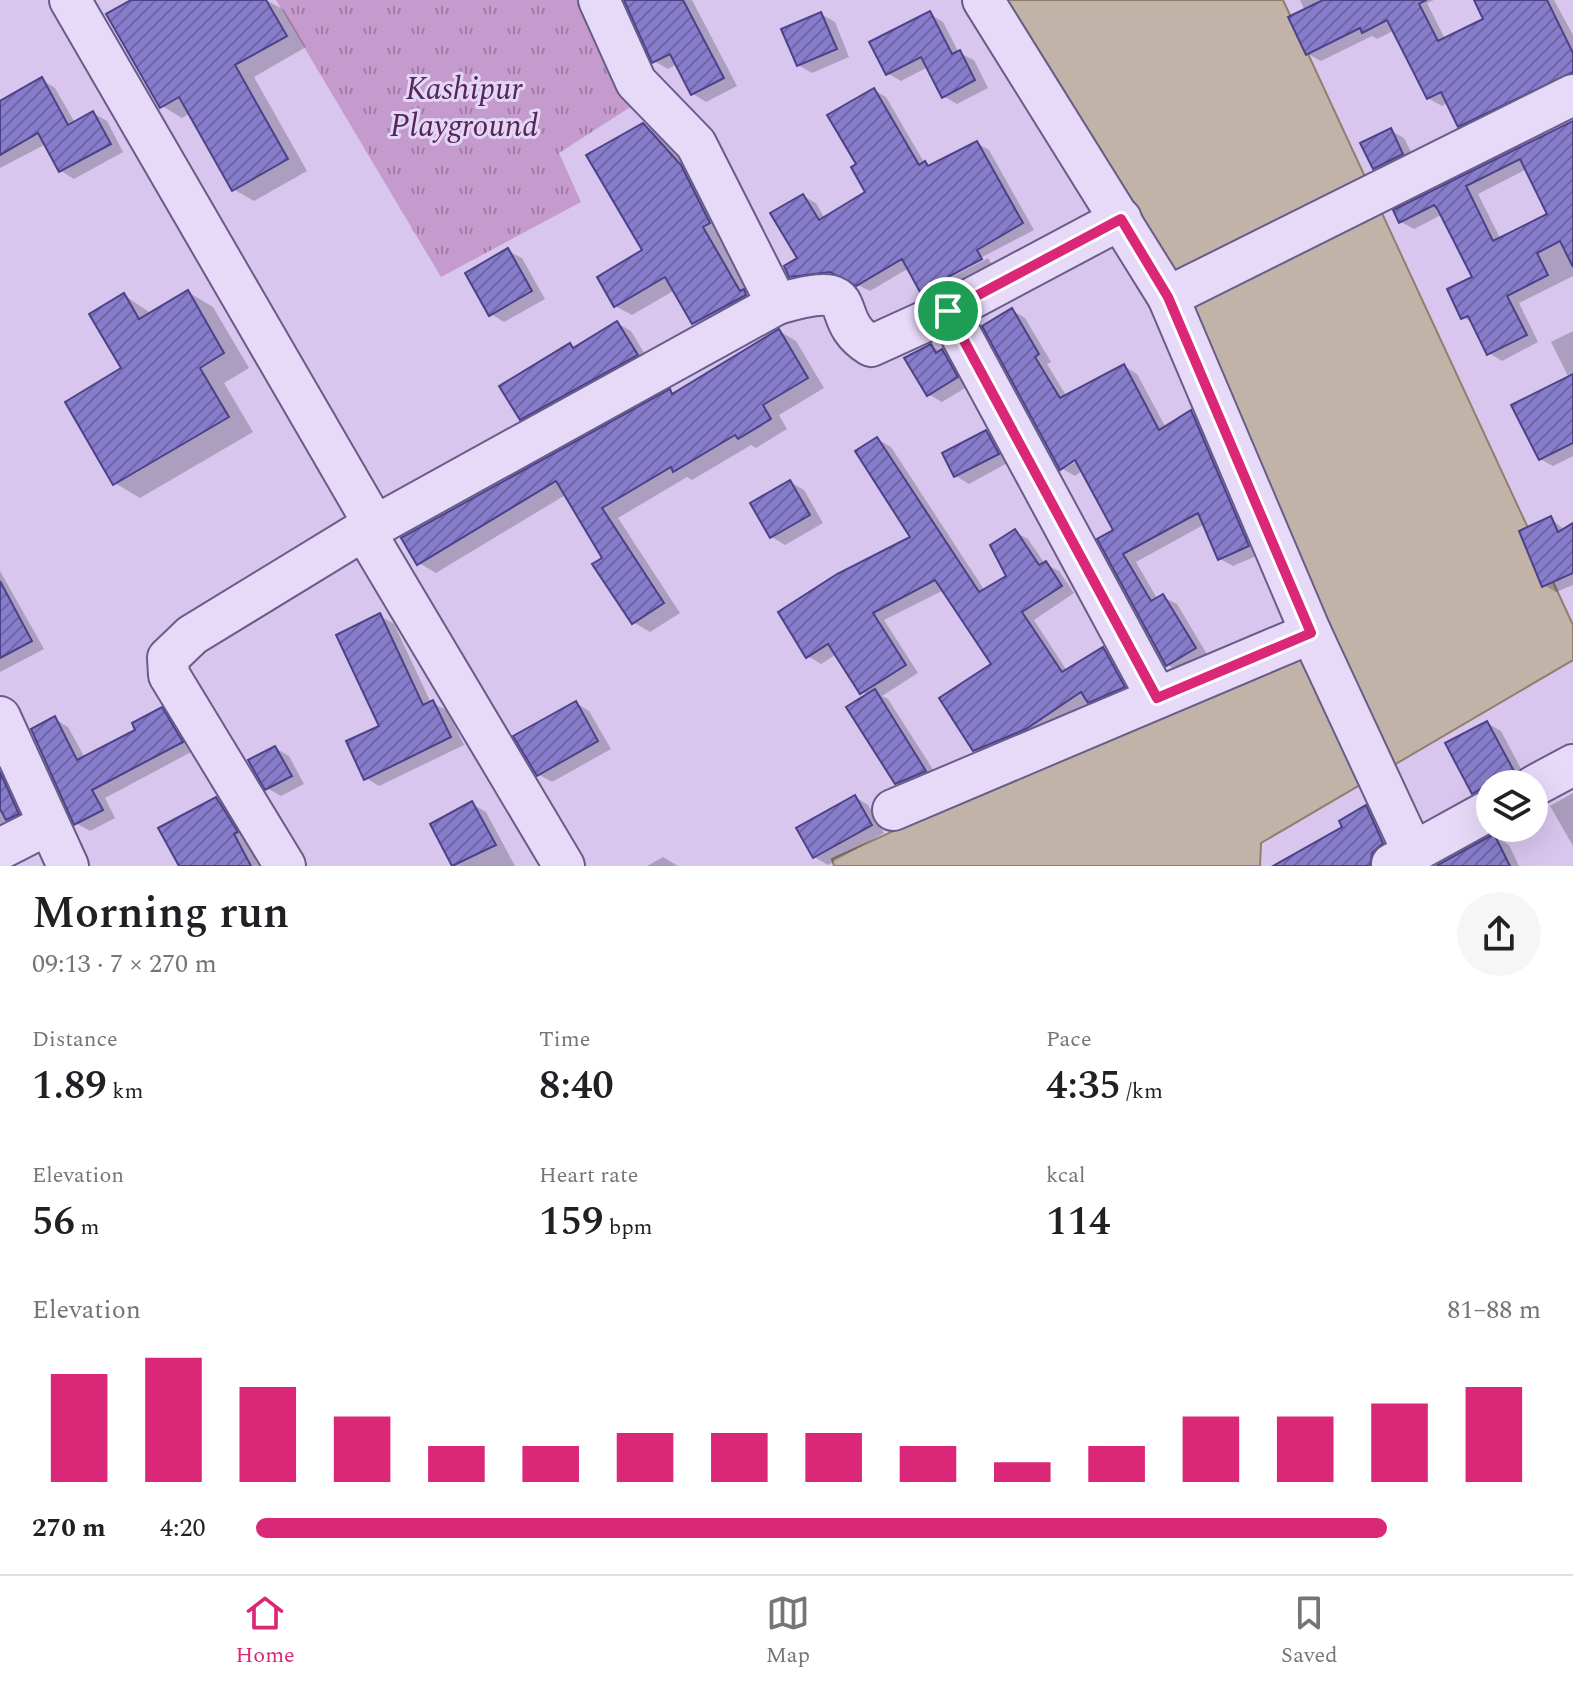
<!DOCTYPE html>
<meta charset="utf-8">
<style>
body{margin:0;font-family:Spectral,serif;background:#f6f6f6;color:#202124;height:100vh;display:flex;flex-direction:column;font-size:30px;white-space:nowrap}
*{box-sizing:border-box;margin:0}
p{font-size:26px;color:#757577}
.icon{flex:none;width:44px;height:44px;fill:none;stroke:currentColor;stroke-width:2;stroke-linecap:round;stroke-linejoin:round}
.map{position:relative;height:866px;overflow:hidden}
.side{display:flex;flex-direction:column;background:#fff;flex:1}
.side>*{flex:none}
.fabs{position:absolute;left:1476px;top:770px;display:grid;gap:16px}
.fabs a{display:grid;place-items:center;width:72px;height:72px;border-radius:50%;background:#fff;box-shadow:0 8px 32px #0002;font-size:40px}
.pin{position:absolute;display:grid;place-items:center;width:68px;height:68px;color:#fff;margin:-34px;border:4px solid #fff;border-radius:50%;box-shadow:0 2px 8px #0007}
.round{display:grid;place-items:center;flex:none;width:84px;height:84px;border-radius:42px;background:#f6f6f6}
.overview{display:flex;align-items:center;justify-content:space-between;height:136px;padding:0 32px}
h1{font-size:44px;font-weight:600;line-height:60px}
.metrics{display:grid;grid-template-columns:repeat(3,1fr);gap:12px;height:136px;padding:8px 32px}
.metrics div{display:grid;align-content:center}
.metrics b{font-size:40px;font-weight:600}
.metrics small{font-size:22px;font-weight:400}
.metrics p{font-size:22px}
.chart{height:224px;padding:16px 32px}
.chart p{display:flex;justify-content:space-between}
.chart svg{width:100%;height:144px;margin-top:8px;stroke:#db2777;stroke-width:6}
ul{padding:0 32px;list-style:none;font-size:26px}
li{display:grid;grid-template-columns:128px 96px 1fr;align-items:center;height:60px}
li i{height:20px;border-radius:10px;background:#db2777}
.dock{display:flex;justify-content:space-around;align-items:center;height:112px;border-top:2px solid #e0e0e0;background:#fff;font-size:22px;color:#757577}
.dock a{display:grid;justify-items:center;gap:4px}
.dock .current{color:#db2777}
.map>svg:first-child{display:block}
.park{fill:url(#park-tufts)}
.water{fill:#c2b3a8;stroke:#917f6e;stroke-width:2}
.shadow{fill:#0003;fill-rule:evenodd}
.building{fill:url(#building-hatch);stroke:#4b4289;stroke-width:2;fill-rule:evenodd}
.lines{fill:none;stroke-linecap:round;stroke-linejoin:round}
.minor-casing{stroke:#685c8a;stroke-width:44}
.minor{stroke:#e7daf9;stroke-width:40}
.route-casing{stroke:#fff;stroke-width:16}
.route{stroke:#db2777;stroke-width:10}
.labels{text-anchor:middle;stroke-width:6;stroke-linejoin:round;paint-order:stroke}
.park-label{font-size:32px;font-style:italic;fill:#562657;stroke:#e4d6f6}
</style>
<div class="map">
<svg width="1573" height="866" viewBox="0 0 1573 866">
<defs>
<pattern id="park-tufts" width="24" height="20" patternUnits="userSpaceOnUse" patternTransform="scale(2)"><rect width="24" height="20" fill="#c59acd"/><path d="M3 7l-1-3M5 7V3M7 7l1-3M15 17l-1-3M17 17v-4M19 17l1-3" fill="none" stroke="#a07da7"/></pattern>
<pattern id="building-hatch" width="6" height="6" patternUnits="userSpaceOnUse" patternTransform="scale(2)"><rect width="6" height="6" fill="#887dcc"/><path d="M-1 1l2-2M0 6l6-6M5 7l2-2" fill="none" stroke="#6f66a7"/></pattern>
</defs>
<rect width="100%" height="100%" fill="#d8c6ee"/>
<path class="park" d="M 276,0 L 586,0 L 632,106 L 559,153 L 581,202 L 441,277 Z"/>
<path class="water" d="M 996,0 L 1283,0 L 1573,625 L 1573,660 L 1261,843 L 1260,866 L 834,866 L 832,859 L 1328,633 Z"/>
<g class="shadow">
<path d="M 135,0 L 266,0 L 284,10 L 306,47 L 254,77 L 307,171 L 254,201 L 233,189 L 190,113 L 182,118 L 162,106 Z"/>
<path d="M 626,0 L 692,0 L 737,86 L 706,102 L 693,94 L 677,64 L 668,69 L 654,61 Z"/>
<path d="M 1300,0 L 1434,0 L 1427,3 L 1445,39 L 1486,20 L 1477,0 L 1554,0 L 1573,35 L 1573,83 L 1473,133 L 1460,125 L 1448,102 L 1442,106 L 1428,98 L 1395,30 L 1377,39 L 1372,36 L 1321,61 L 1308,54 L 1305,11 Z"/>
<path d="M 821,14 L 835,22 L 849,57 L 812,73 L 798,65 Z"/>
<path d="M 930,14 L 943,22 L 959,53 L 974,60 L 988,88 L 957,104 L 943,96 L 928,67 L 901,81 L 887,73 Z"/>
<path d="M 42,80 L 55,88 L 75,123 L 93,113 L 107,121 L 123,152 L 74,179 L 61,171 L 46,144 L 0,168 L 0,103 Z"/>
<path d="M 874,90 L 886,97 L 925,164 L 931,167 L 977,143 L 989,150 L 1034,230 L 925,287 L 925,291 L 988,258 L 993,266 L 934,298 L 922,291 L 909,268 L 870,291 L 844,278 L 803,283 L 791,276 L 799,259 L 803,196 L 816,203 L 825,219 L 868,193 L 859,164 Z"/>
<path d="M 1573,123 L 1573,276 L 1519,303 L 1538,342 L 1502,361 L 1489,353 L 1474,324 L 1463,317 L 1474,278 L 1443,214 L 1414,229 L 1401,222 ZM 1527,169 L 1550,215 L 1501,240 L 1478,194 Z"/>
<path d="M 643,125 L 660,134 L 697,177 L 725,233 L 718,237 L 753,297 L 710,332 L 694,323 L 675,290 L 632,315 L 615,306 L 644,251 Z"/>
<path d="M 1391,131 L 1404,138 L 1416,162 L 1388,176 L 1375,168 Z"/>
<path d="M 508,251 L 522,258 L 545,299 L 504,322 L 491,314 Z"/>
<path d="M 188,292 L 213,307 L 249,368 L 224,383 L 253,432 L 140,498 L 115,483 L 124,369 L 124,295 L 152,314 Z"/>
<path d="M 1012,310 L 1025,318 L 1051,362 L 1047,364 L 1067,397 L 1124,366 L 1137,374 L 1166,428 L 1191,413 L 1205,420 L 1261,554 L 1233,566 L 1220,559 L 1205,524 L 1136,562 L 1158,600 L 1163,597 L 1177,604 L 1208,656 L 1181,673 L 1168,665 L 1100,540 L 1116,531 L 1083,470 L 1075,476 L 1061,468 ZM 1085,456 L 1065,468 L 1065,464 Z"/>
<path d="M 617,323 L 631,331 L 650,363 L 535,426 L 521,418 L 570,346 L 575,349 Z"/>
<path d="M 779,331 L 796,341 L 824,388 L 779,415 L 787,429 L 756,448 L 751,445 L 692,480 L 687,477 L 618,518 L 680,613 L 650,632 L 633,622 L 605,558 L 567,494 L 436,573 L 419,563 L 670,392 L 675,395 Z"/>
<path d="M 1573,331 L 1573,456 L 1553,466 L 1540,459 L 1569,378 L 1551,342 Z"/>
<path d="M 931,346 L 956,359 L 970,385 L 942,402 L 928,394 Z"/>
<path d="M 986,432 L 1000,440 L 1011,461 L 969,484 L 956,476 Z"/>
<path d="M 877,439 L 891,447 L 985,591 L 1009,577 L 1015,532 L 1028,539 L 1045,564 L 1059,571 L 1074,593 L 1034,620 L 1067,671 L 1103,649 L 1116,657 L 1137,694 L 1102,709 L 1090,702 L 1040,735 L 987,758 L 974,750 L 994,665 L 944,590 L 884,620 L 918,673 L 882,696 L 888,699 L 939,779 L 910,791 L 896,783 L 867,696 L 837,654 L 821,664 L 808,656 L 913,537 Z"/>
<path d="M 790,482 L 804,490 L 823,523 L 785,545 L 772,537 Z"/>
<path d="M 1551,519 L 1565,530 L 1573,525 L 1573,585 L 1556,592 L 1544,585 Z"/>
<path d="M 0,571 L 44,649 L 0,672 Z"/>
<path d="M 380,616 L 394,624 L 431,703 L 447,710 L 464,745 L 379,786 L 366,778 L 382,727 Z"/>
<path d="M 576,703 L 589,711 L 611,749 L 552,782 L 538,774 Z"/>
<path d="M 162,710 L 175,718 L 195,750 L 105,798 L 115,818 L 90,831 L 76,823 L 55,719 L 68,727 L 85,758 L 138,730 Z"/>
<path d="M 1487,723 L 1501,731 L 1528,782 L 1490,784 L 1490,799 L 1487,800 L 1473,792 Z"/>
<path d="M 275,748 L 289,756 L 304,784 L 281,796 L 267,788 Z"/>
<path d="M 0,753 L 31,822 L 0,840 Z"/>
<path d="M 1573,793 L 1573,846 L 1550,806 Z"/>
<path d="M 855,797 L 868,805 L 884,833 L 828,865 L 814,857 Z"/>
<path d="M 216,799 L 230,807 L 250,840 L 246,842 L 259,866 L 182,866 Z"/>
<path d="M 472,804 L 486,812 L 515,866 L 454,866 L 432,825 Z"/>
<path d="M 1366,808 L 1381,816 L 1397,852 L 1386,866 L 1277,866 L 1345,828 Z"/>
<path d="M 1494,836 L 1509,845 L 1519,866 L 1440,866 Z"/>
<path d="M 663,857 L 678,866 L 647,866 Z"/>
</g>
<g class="building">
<path d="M 131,0 L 266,0 L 287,36 L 235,65 L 288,159 L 232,191 L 179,97 L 160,108 L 106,14 Z"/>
<path d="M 624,0 L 683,0 L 724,78 L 691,95 L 670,54 L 652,63 Z"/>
<path d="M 1323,0 L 1426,0 L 1419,4 L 1438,41 L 1483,19 L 1474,0 L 1547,0 L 1573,53 L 1573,72 L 1458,127 L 1441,92 L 1427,99 L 1387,20 L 1362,33 L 1360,28 L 1306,55 L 1288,17 Z"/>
<path d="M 930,11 L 952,54 L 960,50 L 975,80 L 942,98 L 921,57 L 886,75 L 869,42 Z"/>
<path d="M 821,12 L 837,49 L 797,66 L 781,29 Z"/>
<path d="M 42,77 L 68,125 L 93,111 L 111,144 L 59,172 L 38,133 L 0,155 L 0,101 Z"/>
<path d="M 874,88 L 919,165 L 925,161 L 928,166 L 977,141 L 1023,223 L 977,250 L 982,259 L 920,292 L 902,259 L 856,286 L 830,272 L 789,277 L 784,266 L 797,258 L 770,213 L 803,194 L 819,220 L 865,192 L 851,167 L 856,164 L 827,115 Z"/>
<path d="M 1573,121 L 1573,267 L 1560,241 L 1537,253 L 1548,275 L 1507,296 L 1527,335 L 1487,355 L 1468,316 L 1461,319 L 1447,289 L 1472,277 L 1438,210 L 1434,205 L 1399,223 L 1393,210 ZM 1520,159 L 1547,214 L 1493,241 L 1466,186 Z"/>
<path d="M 643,123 L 681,165 L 710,223 L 703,227 L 740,291 L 744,289 L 746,295 L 692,324 L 665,277 L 614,307 L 597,277 L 642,250 L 586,155 Z"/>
<path d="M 1391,128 L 1403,154 L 1373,169 L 1360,143 Z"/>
<path d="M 508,248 L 532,291 L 489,316 L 465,273 Z"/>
<path d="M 188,290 L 224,353 L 200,368 L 229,417 L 113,485 L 65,402 L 121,368 L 89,314 L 124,293 L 139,319 Z"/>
<path d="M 1012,308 L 1039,354 L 1035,357 L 1060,398 L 1124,364 L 1159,430 L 1191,410 L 1249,546 L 1218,560 L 1198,513 L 1123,554 L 1151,601 L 1163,594 L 1196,648 L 1166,666 L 1097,539 L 1113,530 L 1075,460 L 1060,470 L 982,326 Z"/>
<path d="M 617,321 L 638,355 L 520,420 L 499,386 L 570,343 L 573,348 Z"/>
<path d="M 779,329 L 808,378 L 763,405 L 771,419 L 738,439 L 735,435 L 673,472 L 671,467 L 602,508 L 664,603 L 632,624 L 592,564 L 602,558 L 556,481 L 417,565 L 401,538 L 670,389 L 672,394 Z"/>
<path d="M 931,344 L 936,353 L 942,349 L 958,377 L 927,396 L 904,358 Z"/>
<path d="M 1573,374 L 1573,443 L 1539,460 L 1511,405 Z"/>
<path d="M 986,430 L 999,454 L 954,477 L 942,453 Z"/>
<path d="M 877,437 L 979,592 L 1006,576 L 990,545 L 1015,529 L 1039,565 L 1046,561 L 1062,586 L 1022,612 L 1062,672 L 1103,647 L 1125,687 L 1088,703 L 1081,692 L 1026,729 L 973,751 L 939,698 L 991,664 L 935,580 L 873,613 L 906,665 L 860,694 L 828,644 L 806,658 L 778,612 L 837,574 L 910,537 L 855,451 Z"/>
<path d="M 790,480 L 810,515 L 770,538 L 750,503 Z"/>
<path d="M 1551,516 L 1558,532 L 1573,523 L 1573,573 L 1542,587 L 1519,531 Z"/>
<path d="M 0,581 L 32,641 L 0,658 Z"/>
<path d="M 380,613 L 423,705 L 433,700 L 451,737 L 364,780 L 346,741 L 379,726 L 336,635 Z"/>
<path d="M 875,689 L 926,771 L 895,784 L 846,707 Z"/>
<path d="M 576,701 L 598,741 L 537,776 L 513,736 Z"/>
<path d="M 162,707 L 183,742 L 92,790 L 103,810 L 74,825 L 31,729 L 55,716 L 77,760 L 135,730 L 132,723 Z"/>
<path d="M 1487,721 L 1515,773 L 1511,784 L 1490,784 L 1472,794 L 1445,743 Z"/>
<path d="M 275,746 L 292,776 L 265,790 L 248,760 Z"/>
<path d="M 0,772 L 19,814 L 6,820 L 0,809 Z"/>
<path d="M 855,795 L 872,825 L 813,858 L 796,828 Z"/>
<path d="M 216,797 L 238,832 L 234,834 L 251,866 L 179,866 L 158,828 Z"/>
<path d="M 472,801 L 496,845 L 452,866 L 430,824 Z"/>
<path d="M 1366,805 L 1383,843 L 1372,853 L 1370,866 L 1273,866 L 1342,827 L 1339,821 Z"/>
<path d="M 1494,834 L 1510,866 L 1436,866 Z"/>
</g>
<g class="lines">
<g class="minor-casing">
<g id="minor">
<path d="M 70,0 L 375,526 L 364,530 L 564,866"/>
<path d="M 983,0 L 1168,297 L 1311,633 L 1413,852"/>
<path d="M 1168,297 L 1573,95"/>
<path d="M 777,304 C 872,277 822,316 871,346 L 948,311 L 1121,219"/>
<path d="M 948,311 L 1157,698"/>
<path d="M 375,526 L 777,304 L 696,144 L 636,82 L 599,0"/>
<path d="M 0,717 L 68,866"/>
<path d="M 1534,786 L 1573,765"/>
<path d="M 893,810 L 1311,633"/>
<path d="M 0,849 L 47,825"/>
<path d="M 1392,864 L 1490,810"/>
<path d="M 285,866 L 169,675 L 168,658 L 192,635 L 364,530"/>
</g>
</g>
<use href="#minor" class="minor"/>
</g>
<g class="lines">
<g class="route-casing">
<path id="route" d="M 1121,219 L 1168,297 L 1311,633 L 1157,698 L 948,311 Z"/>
</g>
<use href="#route" class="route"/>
</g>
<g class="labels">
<g class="park-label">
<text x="464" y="99">Kashipur<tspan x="464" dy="37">Playground</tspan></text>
</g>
</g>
</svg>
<div class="fabs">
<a><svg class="icon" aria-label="layers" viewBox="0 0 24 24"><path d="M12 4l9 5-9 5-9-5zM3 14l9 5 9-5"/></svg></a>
</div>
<div class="pin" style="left:948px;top:311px;background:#1e9e55"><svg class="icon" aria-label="arrive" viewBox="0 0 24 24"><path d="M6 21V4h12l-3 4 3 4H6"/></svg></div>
</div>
<section class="side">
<div class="overview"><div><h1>Morning run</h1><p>09:13 · 7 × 270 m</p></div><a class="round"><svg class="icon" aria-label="share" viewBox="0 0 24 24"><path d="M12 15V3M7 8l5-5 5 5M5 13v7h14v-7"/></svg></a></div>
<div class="metrics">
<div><p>Distance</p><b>1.89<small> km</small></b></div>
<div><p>Time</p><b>8:40</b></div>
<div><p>Pace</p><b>4:35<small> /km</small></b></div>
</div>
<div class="metrics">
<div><p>Elevation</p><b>56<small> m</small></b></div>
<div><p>Heart rate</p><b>159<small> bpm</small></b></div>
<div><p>kcal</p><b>114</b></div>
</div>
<div class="chart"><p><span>Elevation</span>81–88 m</p>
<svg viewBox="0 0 160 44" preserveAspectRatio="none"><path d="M5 44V11M15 44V6M25 44V15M35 44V24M45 44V33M55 44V33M65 44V29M75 44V29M85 44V29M95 44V33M105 44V38M115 44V33M125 44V24M135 44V24M145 44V20M155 44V15"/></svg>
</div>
<ul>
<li><b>270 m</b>4:20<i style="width:88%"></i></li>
</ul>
</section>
<nav class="dock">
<a class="current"><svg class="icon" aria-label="home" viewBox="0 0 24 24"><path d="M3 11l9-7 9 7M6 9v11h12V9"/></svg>Home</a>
<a><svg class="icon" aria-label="map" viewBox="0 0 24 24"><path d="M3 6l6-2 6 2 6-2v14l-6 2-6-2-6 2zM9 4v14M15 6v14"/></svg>Map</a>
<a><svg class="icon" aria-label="saved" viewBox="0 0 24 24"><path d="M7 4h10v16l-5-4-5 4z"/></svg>Saved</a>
</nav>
